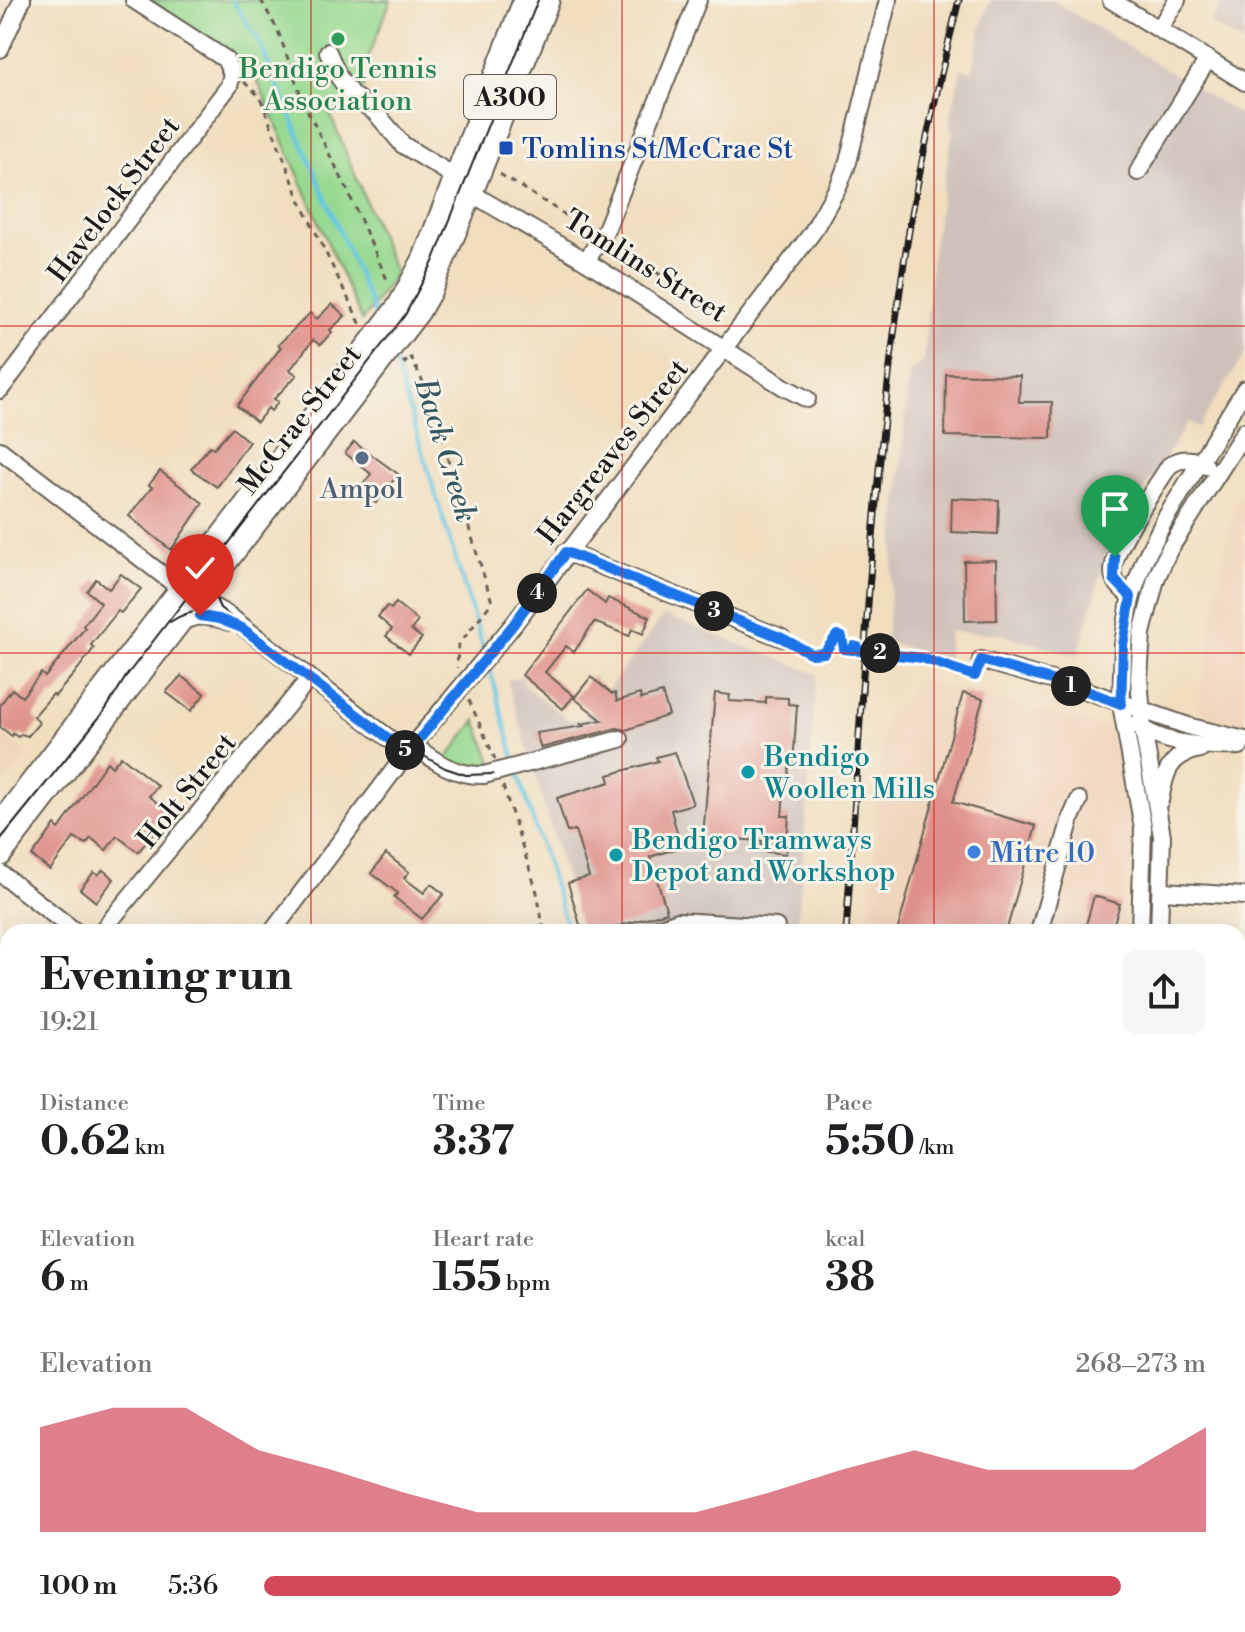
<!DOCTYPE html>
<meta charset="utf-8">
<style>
body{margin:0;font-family:"Libre Bodoni",serif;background:#f6f6f6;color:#202124;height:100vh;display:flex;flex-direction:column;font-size:30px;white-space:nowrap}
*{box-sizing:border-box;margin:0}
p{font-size:26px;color:#757577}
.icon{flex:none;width:44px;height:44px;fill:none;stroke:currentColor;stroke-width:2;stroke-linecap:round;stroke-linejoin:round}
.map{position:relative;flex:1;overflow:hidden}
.details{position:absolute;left:0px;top:924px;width:1246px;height:708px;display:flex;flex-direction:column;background:#fff;border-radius:24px 24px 0 0;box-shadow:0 8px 32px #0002}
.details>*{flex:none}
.pin{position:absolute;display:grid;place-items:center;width:68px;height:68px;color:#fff;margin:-82px -34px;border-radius:50% 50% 50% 0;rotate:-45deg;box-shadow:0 0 8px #0007}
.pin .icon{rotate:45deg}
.km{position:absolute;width:40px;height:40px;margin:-20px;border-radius:50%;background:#222;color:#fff;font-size:22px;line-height:40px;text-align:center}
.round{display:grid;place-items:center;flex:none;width:84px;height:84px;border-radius:16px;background:#f6f6f6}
.overview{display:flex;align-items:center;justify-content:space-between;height:136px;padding:0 40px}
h1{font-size:44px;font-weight:700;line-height:60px}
.stats{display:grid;grid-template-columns:repeat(3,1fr);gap:12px;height:136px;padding:8px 40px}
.stats div{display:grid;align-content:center}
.stats b{font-size:40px;font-weight:700}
.stats small{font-size:22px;font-weight:400}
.stats p{font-size:22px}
.chart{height:224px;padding:16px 40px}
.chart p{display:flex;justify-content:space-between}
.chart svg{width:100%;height:144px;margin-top:8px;fill:#d1495b;opacity:.7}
ul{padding:0 40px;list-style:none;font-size:26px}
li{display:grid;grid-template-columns:128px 96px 1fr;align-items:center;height:60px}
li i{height:20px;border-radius:10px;background:#d1495b}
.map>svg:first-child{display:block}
.built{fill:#f1d5bd}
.industrial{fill:#cec1ba}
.green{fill:#97d990;stroke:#5a7a56;stroke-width:2}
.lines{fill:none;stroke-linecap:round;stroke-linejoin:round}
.stream{stroke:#64c6e2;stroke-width:4}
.building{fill:#df908a}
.minor-casing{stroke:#676055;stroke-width:20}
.major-casing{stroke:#676055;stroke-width:24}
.highway-casing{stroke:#676055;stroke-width:26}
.path{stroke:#676055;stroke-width:3;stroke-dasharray:6 6;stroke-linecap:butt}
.minor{stroke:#fff;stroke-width:16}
.major{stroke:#fff;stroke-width:20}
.highway{stroke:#fff;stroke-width:22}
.tram{stroke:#1c1c1c;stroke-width:2}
.rail-casing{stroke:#1c1c1c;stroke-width:7}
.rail{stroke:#f7f3e8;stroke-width:4;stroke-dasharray:12;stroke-linecap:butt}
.route-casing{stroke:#fff;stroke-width:16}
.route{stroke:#1a73e8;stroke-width:10}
.grid{fill:none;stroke:#d62828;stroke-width:2;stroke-opacity:0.55}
.leisure-dot{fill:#2e9e5b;stroke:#f7f3e8;stroke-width:3}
.transit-dot{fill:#1a4fb4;stroke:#f7f3e8;stroke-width:3}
.service-dot{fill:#5c6f8a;stroke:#f7f3e8;stroke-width:3}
.culture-dot{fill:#0f9aa8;stroke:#f7f3e8;stroke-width:3}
.shop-dot{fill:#3f7fe0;stroke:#f7f3e8;stroke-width:3}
.labels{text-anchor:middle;stroke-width:6;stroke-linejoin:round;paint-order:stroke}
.shield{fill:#f7f3e8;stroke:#5e5c59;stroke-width:2}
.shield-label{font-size:26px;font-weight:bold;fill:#1c1c1c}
.leisure-label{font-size:28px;fill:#27864d;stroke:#f7f3e8}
.transit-label{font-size:28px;fill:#164399;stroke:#f7f3e8;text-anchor:start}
.street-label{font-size:28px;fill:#1c1c1c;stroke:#f7f3e8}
.service-label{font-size:28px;fill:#4e5e75;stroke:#f7f3e8}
.culture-label{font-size:28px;fill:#0d838f;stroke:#f7f3e8;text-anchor:start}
.shop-label{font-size:28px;fill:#366cbe;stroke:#f7f3e8;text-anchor:start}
.water-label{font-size:30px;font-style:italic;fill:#355861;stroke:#f7f3e8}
</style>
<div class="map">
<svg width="1245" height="1632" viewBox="0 0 1245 1632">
<rect width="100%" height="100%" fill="#f7f3e8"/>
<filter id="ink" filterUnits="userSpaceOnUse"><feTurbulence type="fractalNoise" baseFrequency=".0125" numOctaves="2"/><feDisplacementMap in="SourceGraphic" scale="16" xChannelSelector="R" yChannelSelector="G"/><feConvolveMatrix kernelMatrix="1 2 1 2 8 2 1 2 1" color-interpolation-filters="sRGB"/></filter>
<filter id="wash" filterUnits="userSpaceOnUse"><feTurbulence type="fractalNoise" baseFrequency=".006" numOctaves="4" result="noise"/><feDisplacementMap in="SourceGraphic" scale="32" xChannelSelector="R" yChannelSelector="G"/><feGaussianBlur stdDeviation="1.8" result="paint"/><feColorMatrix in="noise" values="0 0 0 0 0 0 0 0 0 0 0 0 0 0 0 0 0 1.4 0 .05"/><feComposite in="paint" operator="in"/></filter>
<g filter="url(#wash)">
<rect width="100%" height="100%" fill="#f1debf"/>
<g class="built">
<path d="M 1245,486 L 1245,727 L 1235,726 L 1198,710 L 1226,543 L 1237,499 Z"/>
<path d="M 921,681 L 988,696 L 1109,729 L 1122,761 L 1121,772 L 1132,840 L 1132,861 L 1129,864 L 1121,932 L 868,932 L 884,720 Z"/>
<path d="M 0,733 L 27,754 L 0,788 Z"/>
<path d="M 0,1134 L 8,1140 L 8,1222 L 0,1233 Z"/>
<path d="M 0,1522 L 8,1529 L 8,1624 L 129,1624 L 139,1632 L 0,1632 Z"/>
</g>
<g class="industrial">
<path d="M 991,0 L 1052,0 L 1245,118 L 1245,354 L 1198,427 L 1188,422 L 1108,546 L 1078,656 L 996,633 L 949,632 L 948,662 L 886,641 L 909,373 L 924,361 L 932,252 L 953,129 L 949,127 L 961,69 L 972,71 L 984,16 Z"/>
<path d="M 1225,0 L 1245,0 L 1245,44 L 1210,23 Z"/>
<path d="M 664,615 L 817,674 L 797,932 L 582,932 L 507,680 L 522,677 L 525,686 L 570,721 L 585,719 Z"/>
</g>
<g class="green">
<path d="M 149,0 L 391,0 L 362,73 L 365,87 L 329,111 L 395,273 L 392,279 L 362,321 L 253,71 L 238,57 Z"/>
<path d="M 476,720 L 493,765 L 478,768 L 445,761 Z"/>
</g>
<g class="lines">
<g class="stream">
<path d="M 232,0 L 258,39 L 377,319"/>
<path d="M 393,357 L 484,650"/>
<path d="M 488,662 L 515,762"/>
<path d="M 517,770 L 569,932"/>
</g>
</g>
<g id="blocks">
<g class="building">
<path d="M 332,304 L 345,316 L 330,330 L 332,332 L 320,345 L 313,340 L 290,370 L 297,375 L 274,399 L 278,402 L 271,411 L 268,408 L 257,422 L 237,406 L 281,347 L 278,345 L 310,313 L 317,319 Z"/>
<path d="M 946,374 L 1020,376 L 1019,402 L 1052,402 L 1051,438 L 945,436 Z"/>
<path d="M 232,428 L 249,442 L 217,487 L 191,469 L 210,446 L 214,448 Z"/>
<path d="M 354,442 L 398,474 L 376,503 L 359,489 L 371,474 L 345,453 Z"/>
<path d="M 160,471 L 203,503 L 171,550 L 129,516 L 152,487 L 149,485 Z"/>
<path d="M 952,498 L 999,500 L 998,534 L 951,532 Z"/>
<path d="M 996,560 L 997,620 L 965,621 L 964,561 Z"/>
<path d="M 121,574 L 141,589 L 121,613 L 118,611 L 91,645 L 94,648 L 74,674 L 55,696 L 53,694 L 34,716 L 39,723 L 28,736 L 21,734 L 18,737 L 13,734 L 12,736 L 0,727 L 0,705 L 12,689 L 22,697 L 41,673 L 45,677 L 85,628 L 83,626 L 101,603 L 87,591 L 96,579 L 109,589 Z"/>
<path d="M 587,590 L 605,604 L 608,598 L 650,617 L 643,634 L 632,629 L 629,636 L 594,622 L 574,652 L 566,646 L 545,672 L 574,696 L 563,709 L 522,675 Z"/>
<path d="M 396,603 L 418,621 L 411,630 L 422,638 L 409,654 L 386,636 L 392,629 L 378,617 L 387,606 L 391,609 Z"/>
<path d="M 181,676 L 205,694 L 191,711 L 166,692 Z"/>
<path d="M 591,677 L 612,694 L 615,693 L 617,701 L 640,694 L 641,699 L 662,693 L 669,715 L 626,730 L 617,728 L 541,748 L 536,733 L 584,726 L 581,724 L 602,720 L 574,698 Z"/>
<path d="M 715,693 L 730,695 L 729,701 L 766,703 L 766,697 L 788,698 L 788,704 L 797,705 L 793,766 L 789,766 L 788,781 L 785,780 L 782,816 L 789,816 L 786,854 L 761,851 L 762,841 L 703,837 Z"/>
<path d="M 963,693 L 983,699 L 953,802 L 1036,826 L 1019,886 L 1006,932 L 897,932 Z"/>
<path d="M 675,752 L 693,804 L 671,810 L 681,847 L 650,857 L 667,912 L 599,932 L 582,932 L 568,883 L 589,877 L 575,830 L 567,832 L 557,798 L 610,782 L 608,775 L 658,761 L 656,757 Z"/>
<path d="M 121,756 L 158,786 L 149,796 L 171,814 L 138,852 L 117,836 L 106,850 L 91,838 L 86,844 L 74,838 L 50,870 L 32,856 L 55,825 L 59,829 L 107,762 L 112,767 Z"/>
<path d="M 386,854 L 409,872 L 404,878 L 424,893 L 431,884 L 444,894 L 422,919 L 394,897 L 398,893 L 371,873 Z"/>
<path d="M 103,870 L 114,879 L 96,902 L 80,889 L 94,872 L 98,875 Z"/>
<path d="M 1094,896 L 1120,904 L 1111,932 L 1084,932 Z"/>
</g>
</g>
</g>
<g filter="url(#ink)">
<use href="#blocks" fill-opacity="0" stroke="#676055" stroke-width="2"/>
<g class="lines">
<g class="minor-casing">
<g id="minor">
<path d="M 1111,0 L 1245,82"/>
<path d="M 1159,29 L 1177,0"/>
<path d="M 0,49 L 22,0"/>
<path d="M 328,52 L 338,76 L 351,94 L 376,113 L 403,145 L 457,178"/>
<path d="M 1138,172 L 1208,59"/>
<path d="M 471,193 L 586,261 L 784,387 L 807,399"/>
<path d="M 586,261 L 605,232 L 698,0"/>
<path d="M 0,390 L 229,86 L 232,74 L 225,59 L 134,0"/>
<path d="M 0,450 L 181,589"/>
<path d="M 566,552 L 782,638"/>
<path d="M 1131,597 C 1126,592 1117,586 1114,578 C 1105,556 1156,488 1169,466 C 1181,457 1193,458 1206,466"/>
<path d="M 199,599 L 228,615 L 408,753"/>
<path d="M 179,624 C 195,613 211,616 229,622"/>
<path d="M 981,660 L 1079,688 L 1191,727 L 1245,740"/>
<path d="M 1136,724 C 1164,746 1206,747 1240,746"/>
<path d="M 413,745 C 436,762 455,776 484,775 L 620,739"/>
<path d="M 1160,801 C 1165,772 1169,755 1200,749"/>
<path d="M 0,873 L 76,932"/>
<path d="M 1162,891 L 1245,896"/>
<path d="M 101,932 L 309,679"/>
<path d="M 272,932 L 413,745 L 513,625 L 812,233 L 839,185 L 848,162 L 888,0"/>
<path d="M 646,932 L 678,921 L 776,927"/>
<path d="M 1039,932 L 1071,818 L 1079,800"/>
<path d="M 1140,932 L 1143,828 L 1121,704 L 1123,645 L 1130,601 L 1144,561 L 1165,519 L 1245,389"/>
<path d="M 1159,932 L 1162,836 L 1143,729 L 1139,678 L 1142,633 L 1156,579 L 1169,550 L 1245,431"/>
<path d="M 1238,1055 L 1245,1056"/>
<path d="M 1238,1235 L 1245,1236"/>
<path d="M 0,1285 L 8,1274"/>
<path d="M 1238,1473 L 1245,1481"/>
<path d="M 1238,1496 L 1245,1504"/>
<path d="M 1238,1521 L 1245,1513"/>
<path d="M 0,1545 L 1,1544"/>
<path d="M 0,1619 L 18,1632"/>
<path d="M 875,1624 L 879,1632"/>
<path d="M 377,1632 L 383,1624"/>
<path d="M 1080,1632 L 1081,1624"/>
<path d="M 1168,1632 L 1173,1624"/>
</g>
</g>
<g class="major-casing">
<g id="major">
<path d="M 1238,1385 L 1245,1385"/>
<path d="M 1238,1407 L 1245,1406"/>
<path d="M 0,1472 L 8,1479"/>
<path d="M 0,1500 L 8,1507"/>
<path d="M 159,1624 L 169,1632"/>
<path d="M 196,1624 L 206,1632"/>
<path d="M 676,1632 L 696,1624"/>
</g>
</g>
<g class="highway-casing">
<g id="highway">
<path d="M 0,824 L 399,306 L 424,259 L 525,0"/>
<path d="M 0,855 L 418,312 L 430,291 L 471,193 L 548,0"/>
</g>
</g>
<g class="path">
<path d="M 261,0 L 278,31 L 304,104 L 345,185 L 389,284"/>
<path d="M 244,82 L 260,97 L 300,200 L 361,325"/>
<path d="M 500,174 L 588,229"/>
<path d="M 615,246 L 716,310"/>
<path d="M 403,361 L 405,363 L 410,356 L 425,386 L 492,602 L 458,646 L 457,668"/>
<path d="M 796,645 L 812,654 L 821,655 L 837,635 L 842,637 L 844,649 L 853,650 L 854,646 L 858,647 L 859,651 L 873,652 L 874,657 L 879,653 L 922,658 L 975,676 L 977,672"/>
<path d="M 469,700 L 495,759"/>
<path d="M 503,786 L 537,892 L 544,932"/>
<path d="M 780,1624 L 785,1632"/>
<path d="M 822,1628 L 832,1632"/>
<path d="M 818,1632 L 826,1624"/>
</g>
<use href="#minor" class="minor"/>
<use href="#major" class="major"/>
<use href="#highway" class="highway"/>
<g class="tram">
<path d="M 215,563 L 211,575 L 211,588 L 220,608 L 309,679 L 375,728 L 445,768 L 466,775 L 493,774"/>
<path d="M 170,622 C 189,609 210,608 230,619"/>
<path d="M 0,840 L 106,709 L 127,675 L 405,315 L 433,262 L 538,0"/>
</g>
<g class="rail-casing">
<g id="rail">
<path d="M 846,932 C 863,698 871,463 909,231 C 922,153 940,76 959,0"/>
<path d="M 795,1632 L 796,1624"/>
</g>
</g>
<use href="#rail" class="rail"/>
</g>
</g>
<g class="lines" filter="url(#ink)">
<g class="route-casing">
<path id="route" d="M 200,616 L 219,619 L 242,628 L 408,753 L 513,625 L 566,552 L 782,638 L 812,654 L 824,653 L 837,635 L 842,637 L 844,649 L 853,650 L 854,646 L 858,647 L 859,651 L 873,652 L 874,657 L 877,657 L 879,653 L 922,658 L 975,676 L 981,660 L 1079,688 L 1121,704 L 1123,645 L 1131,597 L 1114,579 L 1115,557"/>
</g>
<use href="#route" class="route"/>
</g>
<path class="grid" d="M 311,0 L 311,932M 622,0 L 622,932M 934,0 L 934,932M 0,326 L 1245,326M 0,653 L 1245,653M 0,979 L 8,979M 1238,979 L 1245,979M 0,1306 L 8,1306M 1238,1306 L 1245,1306M 311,1624 L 311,1632M 622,1624 L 622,1632M 934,1624 L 934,1632"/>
<circle class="leisure-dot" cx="338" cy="39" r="8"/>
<rect class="transit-dot" x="498" y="140" width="16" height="16" rx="4"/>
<circle class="service-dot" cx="362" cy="458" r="8"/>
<g class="culture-dot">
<circle cx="748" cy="772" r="8"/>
<circle cx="616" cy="855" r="8"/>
</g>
<circle class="shop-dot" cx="974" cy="852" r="8"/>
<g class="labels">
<rect class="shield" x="464" y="75" width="92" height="44" rx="6"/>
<g class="shield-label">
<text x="510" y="106">A300</text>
</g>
<g class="leisure-label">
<text x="338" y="78">Bendigo Tennis<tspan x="338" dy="32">Association</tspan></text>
</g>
<g class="transit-label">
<text x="522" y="158">Tomlins St/McCrae St</text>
</g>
<g class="street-label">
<text transform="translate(113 199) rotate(-53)" y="10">Havelock Street</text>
<text transform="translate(646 265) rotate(32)" y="10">Tomlins Street</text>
<text transform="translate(299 419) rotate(-52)" y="10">McCrae Street</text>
<text transform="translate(612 451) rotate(-52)" y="10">Hargreaves Street</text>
<text transform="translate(186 790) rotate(-51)" y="10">Holt Street</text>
</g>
<g class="service-label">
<text x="362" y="498">Ampol</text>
</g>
<g class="culture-label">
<text x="764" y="766">Bendigo<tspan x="764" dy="32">Woollen Mills</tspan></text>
<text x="632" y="849">Bendigo Tramways<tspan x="632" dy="32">Depot and Workshop</tspan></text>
</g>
<g class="shop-label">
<text x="990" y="862">Mitre 10</text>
</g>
<g class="water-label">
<text transform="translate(446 450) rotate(73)" y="10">Back Creek</text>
</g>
</g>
</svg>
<div class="pin" style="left:1115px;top:557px;background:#1e9e55"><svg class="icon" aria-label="arrive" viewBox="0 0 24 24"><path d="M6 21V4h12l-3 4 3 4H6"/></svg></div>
<div class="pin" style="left:200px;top:616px;background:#d93025"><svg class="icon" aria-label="check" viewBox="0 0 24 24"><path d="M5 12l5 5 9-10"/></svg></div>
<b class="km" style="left:1071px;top:686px">1</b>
<b class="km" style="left:880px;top:653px">2</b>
<b class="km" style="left:714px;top:611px">3</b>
<b class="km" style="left:537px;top:593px">4</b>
<b class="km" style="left:405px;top:750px">5</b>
<section class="details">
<div class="overview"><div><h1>Evening run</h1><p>19:21</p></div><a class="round"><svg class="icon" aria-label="share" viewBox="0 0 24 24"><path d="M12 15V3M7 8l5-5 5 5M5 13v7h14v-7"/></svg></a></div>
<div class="stats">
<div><p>Distance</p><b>0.62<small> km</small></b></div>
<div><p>Time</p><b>3:37</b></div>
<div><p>Pace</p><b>5:50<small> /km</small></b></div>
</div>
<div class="stats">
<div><p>Elevation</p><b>6<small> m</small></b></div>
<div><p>Heart rate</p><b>155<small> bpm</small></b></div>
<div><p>kcal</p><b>38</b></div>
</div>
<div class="chart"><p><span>Elevation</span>268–273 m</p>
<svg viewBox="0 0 160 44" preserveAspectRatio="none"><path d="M0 44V12L10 6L20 6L30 19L40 25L50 32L60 38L70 38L80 38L90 38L100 32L110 25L120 19L130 25L140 25L150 25L160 12V44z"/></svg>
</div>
<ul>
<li><b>100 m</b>5:36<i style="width:91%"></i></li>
</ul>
</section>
</div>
